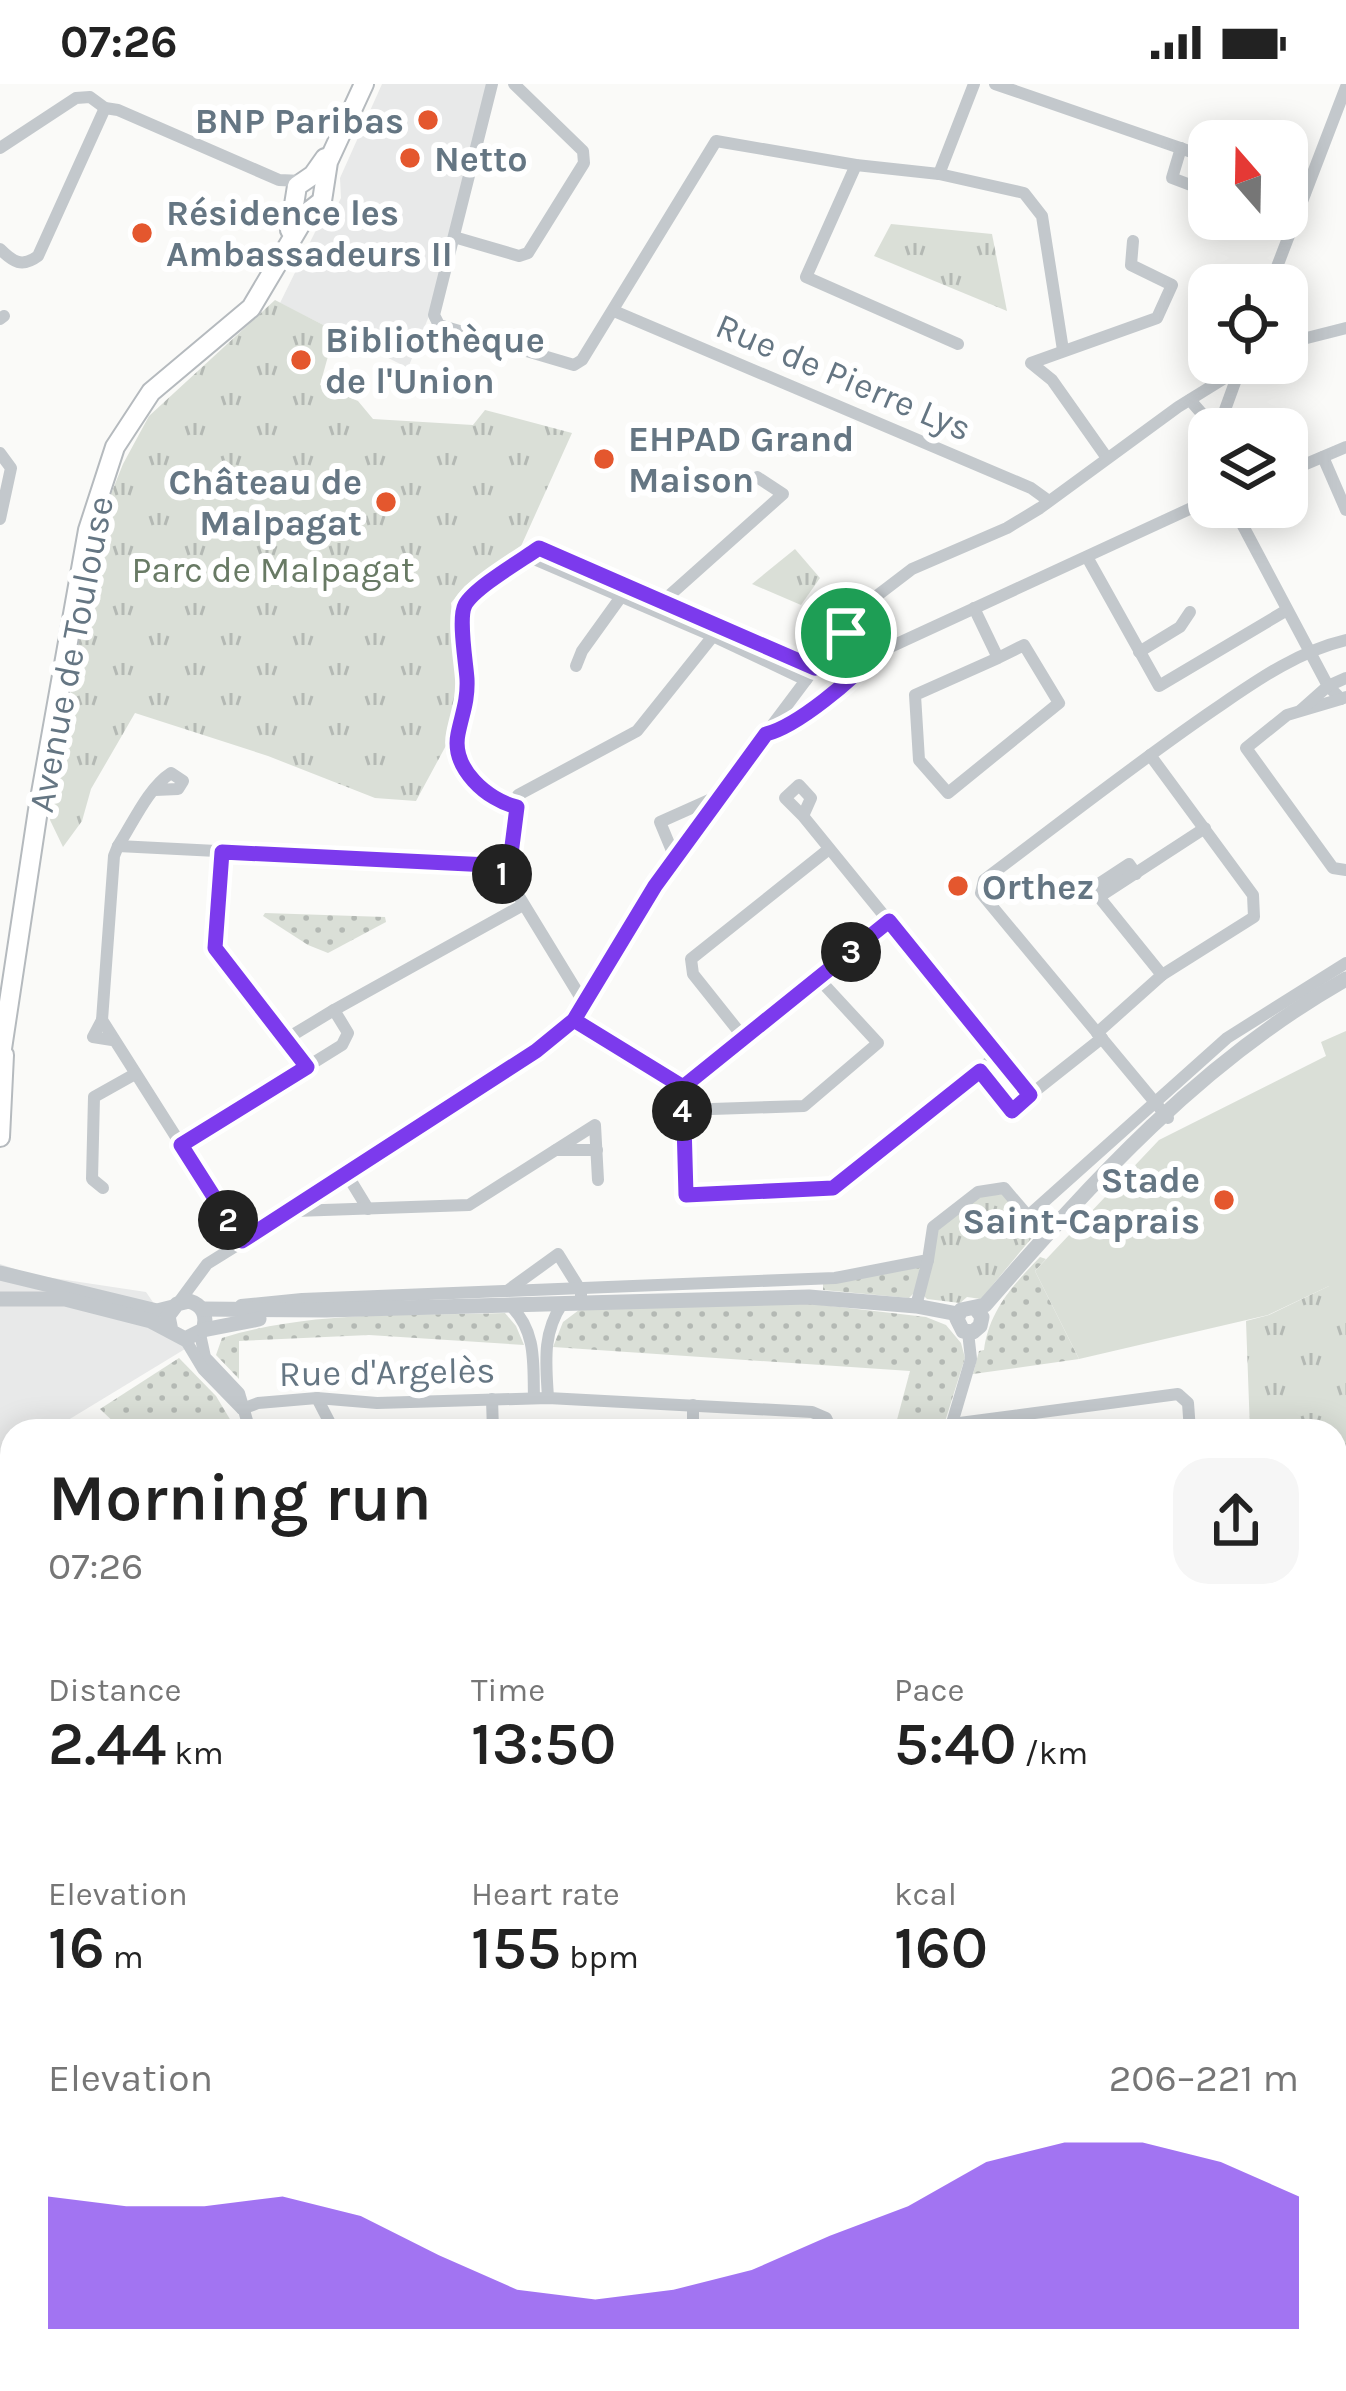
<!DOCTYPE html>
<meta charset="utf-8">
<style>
body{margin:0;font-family:Karla,sans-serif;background:#f6f6f6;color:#222;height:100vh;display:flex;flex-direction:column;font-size:45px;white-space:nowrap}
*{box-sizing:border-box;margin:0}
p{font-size:39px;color:#767676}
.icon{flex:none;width:66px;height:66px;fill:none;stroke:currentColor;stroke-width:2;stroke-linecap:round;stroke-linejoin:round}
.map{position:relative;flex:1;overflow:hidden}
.details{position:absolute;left:0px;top:1335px;width:1347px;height:972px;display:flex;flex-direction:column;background:#fff;border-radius:36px 36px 0 0;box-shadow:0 6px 30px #0003}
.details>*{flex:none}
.needle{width:78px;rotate:340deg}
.controls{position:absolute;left:1188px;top:36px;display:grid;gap:24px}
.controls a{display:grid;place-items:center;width:120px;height:120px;border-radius:24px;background:#fff;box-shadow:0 6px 30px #0003;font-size:60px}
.pin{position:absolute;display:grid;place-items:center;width:102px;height:102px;color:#fff;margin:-51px;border:6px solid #fff;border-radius:50%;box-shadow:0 3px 12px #0007}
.km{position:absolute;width:60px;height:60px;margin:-30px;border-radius:50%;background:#222;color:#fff;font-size:33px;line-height:60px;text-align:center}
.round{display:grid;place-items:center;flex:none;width:126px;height:126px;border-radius:36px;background:#f6f6f6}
.head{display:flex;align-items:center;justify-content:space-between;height:204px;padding:0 48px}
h1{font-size:66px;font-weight:600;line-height:90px}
.figures{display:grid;grid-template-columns:repeat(3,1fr);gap:18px;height:204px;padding:12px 48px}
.figures div{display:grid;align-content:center}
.figures b{font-size:60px;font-weight:600}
.figures small{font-size:33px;font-weight:400}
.figures p{font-size:33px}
.chart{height:336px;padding:24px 48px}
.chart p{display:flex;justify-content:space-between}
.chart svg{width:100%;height:216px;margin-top:12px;fill:#7c3aed;opacity:.7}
.status{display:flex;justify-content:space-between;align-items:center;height:84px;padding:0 60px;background:#fff;direction:ltr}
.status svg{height:33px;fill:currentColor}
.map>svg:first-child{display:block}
.built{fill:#e8e9e9}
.grass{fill:url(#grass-dots)}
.park{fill:url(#park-tufts)}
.pitch{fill:#dadfd7}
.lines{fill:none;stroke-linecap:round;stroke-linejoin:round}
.stream{stroke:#bbc7cb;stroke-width:3}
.primary-casing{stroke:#b5babe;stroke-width:22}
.motorway-casing{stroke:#b4b9bd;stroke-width:26}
.minor{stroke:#c3c8cc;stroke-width:12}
.tertiary{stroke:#c3c8cc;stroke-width:15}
.primary{stroke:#fff;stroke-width:18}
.motorway{stroke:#fff;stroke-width:21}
.route-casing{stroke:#fff;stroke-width:24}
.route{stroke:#7c3aed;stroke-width:15}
.poi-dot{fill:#e4572e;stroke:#fff;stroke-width:4.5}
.labels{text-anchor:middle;stroke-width:12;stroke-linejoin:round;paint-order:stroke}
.poi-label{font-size:36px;font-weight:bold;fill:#657683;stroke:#fff;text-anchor:start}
.street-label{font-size:36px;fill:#657683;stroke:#fff}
.park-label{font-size:36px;fill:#687a64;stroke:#fff}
</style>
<div class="status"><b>07:26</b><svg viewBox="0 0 49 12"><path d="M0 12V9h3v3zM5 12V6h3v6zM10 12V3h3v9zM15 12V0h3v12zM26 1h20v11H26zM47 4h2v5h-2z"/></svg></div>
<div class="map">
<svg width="1346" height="2307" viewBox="0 0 1346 2307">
<defs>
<pattern id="grass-dots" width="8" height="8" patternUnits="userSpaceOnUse" patternTransform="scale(3)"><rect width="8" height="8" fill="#dadfd7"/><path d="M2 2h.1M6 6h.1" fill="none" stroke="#b4b9b4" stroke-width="1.8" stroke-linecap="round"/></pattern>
<pattern id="park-tufts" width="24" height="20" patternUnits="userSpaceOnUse" patternTransform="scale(3)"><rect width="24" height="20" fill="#dadfd7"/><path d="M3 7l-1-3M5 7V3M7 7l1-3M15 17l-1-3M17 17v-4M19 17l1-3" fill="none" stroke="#b4b9b4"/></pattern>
</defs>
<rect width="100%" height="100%" fill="#fafaf8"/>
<g class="built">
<path d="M 382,0 L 488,0 L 429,232 L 408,284 L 280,219 L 319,140 L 334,128 L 341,114 L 340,94 Z"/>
<path d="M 0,1180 L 33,1191 L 146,1208 L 185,1265 L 50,1347 L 12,1347 L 12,1430 L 0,1430 Z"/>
</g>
<g class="grass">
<path d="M 265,829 L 385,833 L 386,838 L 328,869 L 308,861 L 263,832 Z"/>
<path d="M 1040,1173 L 1046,1175 L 1035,1187 L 1079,1275 L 973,1290 L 979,1267 L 984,1266 C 989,1227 1013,1201 1040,1173 Z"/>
<path d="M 920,1182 L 917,1206 L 909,1214 L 823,1206 L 823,1199 Z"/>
<path d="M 805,1219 L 926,1233 L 946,1241 L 961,1259 L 965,1274 L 942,1347 L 894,1347 L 910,1287 L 553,1263 L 563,1238 L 579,1226 Z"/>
<path d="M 505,1229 L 516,1242 L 524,1261 L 369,1251 L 239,1257 L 239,1295 L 216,1271 L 222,1254 C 312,1226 411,1232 505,1229 Z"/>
<path d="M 179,1274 L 216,1312 L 237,1347 L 123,1347 L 100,1325 Z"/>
</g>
<g class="park">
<path d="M 891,140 L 992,150 L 1007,227 L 874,172 Z"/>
<path d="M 275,216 L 335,247 L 320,301 L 358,317 L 373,335 L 473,341 L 485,326 L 572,349 L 513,480 L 503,477 L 465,502 L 451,519 L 461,626 L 449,656 L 416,717 L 375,714 L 268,672 L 135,629 L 91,705 L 82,737 L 63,763 L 50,736 L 97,445 L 123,380 L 149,332 Z"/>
<path d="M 795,465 L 820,494 L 801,521 L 752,500 Z"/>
<path d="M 1005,1110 L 1035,1150 L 981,1215 L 967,1213 L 960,1219 L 927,1215 L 922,1210 L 938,1144 L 979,1112 Z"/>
<path d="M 1331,1201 L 1346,1202 L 1346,1713 L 1335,1713 L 1335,1347 L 1250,1347 L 1246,1237 L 1269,1231 Z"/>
</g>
<path class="pitch" d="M 1346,947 L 1346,1203 L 1333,1210 L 1329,1202 L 1268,1231 L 1079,1275 L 1035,1187 L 1159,1056 L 1326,972 L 1321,958 Z"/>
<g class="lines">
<path class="stream" d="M 1335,1718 L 1346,1716"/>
<g class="primary-casing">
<g id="primary">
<path d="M 290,146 L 297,102 L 313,91 L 325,74"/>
<path d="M 0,978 L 38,726 L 88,446 L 115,363 L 151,308 L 251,224 L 308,128 L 322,117 L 328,78 L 364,0"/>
<path d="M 0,1053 L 4,971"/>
</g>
</g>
<g class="motorway-casing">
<g id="motorway">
<path d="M 0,2065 L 12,2070"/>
<path d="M 0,2127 L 12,2129"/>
<path d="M 0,2161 L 12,2163"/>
<path d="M 407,2295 L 442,2307"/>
<path d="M 490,2295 L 517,2307"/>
<path d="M 0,2303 L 23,2307"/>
<path d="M 96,2307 L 111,2295"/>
<path d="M 188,2307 L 210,2295"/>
</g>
</g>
<g class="minor">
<path d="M 492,0 L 434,231 L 439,241 L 574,281 L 582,276 L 716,57 L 856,81 L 939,90 L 1024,109 L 1042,132 L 1063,266"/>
<path d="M 995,0 L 1209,74"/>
<path d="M 0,64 L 76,14 L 90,13 L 105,24 L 118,26 L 279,96 L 302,97"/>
<path d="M 1181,64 L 1172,94 L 1209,108"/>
<path d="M 856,81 L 806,193 L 958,260"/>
<path d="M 939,90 L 974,0"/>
<path d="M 1287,103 L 1305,109"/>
<path d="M 454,153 L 519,172 L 528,169 L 584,79 L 583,67 L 514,0"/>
<path d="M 0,165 C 13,178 22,184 38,172 L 105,24"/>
<path d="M 1270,201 L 1346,3"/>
<path d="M 614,227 L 1031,404 L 1049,417"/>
<path d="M 0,235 L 4,232"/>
<path d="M 1287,259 L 1346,244"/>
<path d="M 1190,316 L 1210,339 L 1218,343"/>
<path d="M 1218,345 L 1238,290"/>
<path d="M 0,369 L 11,384 L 0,435"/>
<path d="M 1323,373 L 1346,426"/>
<path d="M 1107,374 L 1052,296 L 1031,279 L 1157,234 L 1172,201 L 1131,181 L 1133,157"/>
<path d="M 1287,388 L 1346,363"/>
<path d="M 1233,423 L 1328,602 L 1341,615 L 1346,613"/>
<path d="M 527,472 L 713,552 L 806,596"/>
<path d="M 1087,473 L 1159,602 L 1287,526"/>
<path d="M 662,518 L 783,410 L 757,393"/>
<path d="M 974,524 L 998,574 L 915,611 L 919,676 L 948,709 L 1059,619 L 1024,561 L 998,574"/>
<path d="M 846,549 L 875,570"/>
<path d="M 1139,568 L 1180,543 L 1190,528"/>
<path d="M 576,582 L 582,567 L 623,510"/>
<path d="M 1341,615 L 1287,631 L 1246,664 L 1333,784 L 1346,786"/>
<path d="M 1301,626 L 1328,602 L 1346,594"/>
<path d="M 767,650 L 824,614 L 875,570 L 1209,416"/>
<path d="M 155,706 L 178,705 L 183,697 L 171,689 C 148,704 133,739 118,762 L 114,772 L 102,936 L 242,1157"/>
<path d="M 517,723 C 487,716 451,684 458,650 C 462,630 468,617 467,595 C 466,579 458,534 465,521 C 474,504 522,475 539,464 L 815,584"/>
<path d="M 803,732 L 785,714 L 799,701 L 811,714 L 803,732 L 1030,1011 L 1102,954"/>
<path d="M 118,762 L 489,781 L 511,800"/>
<path d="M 222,768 L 215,864 L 307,983"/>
<path d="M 675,774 L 660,738 L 716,713"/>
<path d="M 1099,813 L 1094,803 L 1129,780 L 1136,790"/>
<path d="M 1162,891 L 1099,813 L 1205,744"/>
<path d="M 584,919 L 512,801 L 510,778 L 518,711 L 637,647 L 713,552"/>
<path d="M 102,936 L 93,953 L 112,956"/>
<path d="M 574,936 L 683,1003"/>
<path d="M 1097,949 L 1162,891 L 1254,833 L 1253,811 L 1150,671"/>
<path d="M 744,954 L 693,890 L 691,875 L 829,765"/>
<path d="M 286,955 L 334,926"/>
<path d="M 980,987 L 1013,1027 L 1030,1011"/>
<path d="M 683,1003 L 686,1111 L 819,1107 L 833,1104 L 998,971"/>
<path d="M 683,1003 L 889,837"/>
<path d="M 682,1026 L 804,1022 L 878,959 L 818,894"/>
<path d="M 1168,1034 L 981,809 L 984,796 C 1060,739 1136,679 1215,625 C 1256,597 1298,567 1346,556"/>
<path d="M 181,1061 L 342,961 L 348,949 L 334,926 L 523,821"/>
<path d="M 556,1066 L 597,1066"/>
<path d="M 346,1089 L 368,1125"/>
<path d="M 103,1104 L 92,1095 L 94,1013 L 135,990"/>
<path d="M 295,1127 L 469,1121 L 595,1041 L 598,1096"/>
<path d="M 1028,1132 L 1227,954 L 1346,879"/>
<path d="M 507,1207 L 558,1170 L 581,1207 L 581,1212"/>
<path d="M 179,1218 L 207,1180 L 340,1097 L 346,1089 L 571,941 L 655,802 L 710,724 L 815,584 L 874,514 L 912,485 L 1007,444 L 1040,424 L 1178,323 L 1249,279"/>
<path d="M 241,1221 L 302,1215 L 835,1194 L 928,1176 L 933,1143 L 978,1108 L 1004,1104 L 1045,1152"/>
<path d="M 511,1222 C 537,1249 533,1279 534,1314"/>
<path d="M 916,1222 L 928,1176"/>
<path d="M 200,1250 L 205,1273 L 239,1309 L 250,1347"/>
<path d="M 185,1255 L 203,1285 L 242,1325"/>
<path d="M 317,1314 L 334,1347"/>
<path d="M 548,1314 C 546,1279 542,1250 562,1220"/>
<path d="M 492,1315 L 493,1347"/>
<path d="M 242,1325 L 258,1319 L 317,1314 L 377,1319 L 548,1314 L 812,1328 L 826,1334 L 832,1347"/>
<path d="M 952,1340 L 1178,1310 L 1188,1319 L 1190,1347"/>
<path d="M 950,1346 L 971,1275 L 968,1248"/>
<path d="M 693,1347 L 693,1321"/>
<path d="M 0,1685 L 12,1686"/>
<path d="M 902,2295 L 922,2307"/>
</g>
<g class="tertiary">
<path d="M 0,1189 L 157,1227 L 173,1223"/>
<path d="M 0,1215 L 65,1215 L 151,1237 L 185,1255 L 203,1246 C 208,1232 203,1221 189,1217 L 177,1220 L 168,1232 L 171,1247"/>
<path d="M 202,1225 L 326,1226 L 809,1213 L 916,1222 L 958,1230"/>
<path d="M 976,1225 L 982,1233 L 980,1242 L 973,1248 L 963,1247 L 957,1235 L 961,1226 L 985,1221 C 1094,1096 1200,978 1346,895"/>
<path d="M 203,1246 L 259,1235"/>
</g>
<use href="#primary" class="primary"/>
<use href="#motorway" class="motorway"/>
</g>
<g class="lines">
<g class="route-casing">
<path id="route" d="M 846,549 L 815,584 L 539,464 C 522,476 474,504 465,521 C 458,534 466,579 467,595 C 468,617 462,630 458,650 C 451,684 487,716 517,723 L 510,778 L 512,801 L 489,781 L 222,768 L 215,864 L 307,983 L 181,1061 L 242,1157 L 536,967 L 574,936 L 683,1003 L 889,837 L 1030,1011 L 1012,1027 L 980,987 L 833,1104 L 686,1111 L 683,1003 L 574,936 L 655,802 L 766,650 C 798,642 853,595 875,570 L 846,549"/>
</g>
<use href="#route" class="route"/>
</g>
<g class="poi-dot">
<circle cx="428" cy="36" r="12"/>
<circle cx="410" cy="74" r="12"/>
<circle cx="142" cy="149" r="12"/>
<circle cx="301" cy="276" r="12"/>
<circle cx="604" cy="375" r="12"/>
<circle cx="386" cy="418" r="12"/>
<circle cx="958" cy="802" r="12"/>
<circle cx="1224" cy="1116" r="12"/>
</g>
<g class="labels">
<g class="poi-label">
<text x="404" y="49" text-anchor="end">BNP Paribas</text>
<text x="434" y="87">Netto</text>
<text x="166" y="141">Résidence les<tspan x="166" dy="41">Ambassadeurs II</tspan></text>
<text x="325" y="268">Bibliothèque<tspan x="325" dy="41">de l'Union</tspan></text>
<text x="628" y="367">EHPAD Grand<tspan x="628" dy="41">Maison</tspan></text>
<text x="362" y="410" text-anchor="end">Château de<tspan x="362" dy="41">Malpagat</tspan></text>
<text x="982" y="815">Orthez</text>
<text x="1200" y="1108" text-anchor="end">Stade<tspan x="1200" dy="41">Saint-Caprais</tspan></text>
</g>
<g class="street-label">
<text transform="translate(844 292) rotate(23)" y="13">Rue de Pierre Lys</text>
<text transform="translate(70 570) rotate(-79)" y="13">Avenue de Toulouse</text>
<text transform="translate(387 1287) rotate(-1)" y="13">Rue d'Argelès</text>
</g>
<g class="park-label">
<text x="273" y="498">Parc de Malpagat</text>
</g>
</g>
</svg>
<div class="controls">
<a><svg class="needle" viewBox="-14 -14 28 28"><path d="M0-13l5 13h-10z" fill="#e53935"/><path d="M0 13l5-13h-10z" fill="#767676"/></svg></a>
<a><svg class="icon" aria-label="locate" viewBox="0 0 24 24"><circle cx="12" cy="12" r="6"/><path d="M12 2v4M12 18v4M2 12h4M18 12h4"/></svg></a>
<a><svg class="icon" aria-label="layers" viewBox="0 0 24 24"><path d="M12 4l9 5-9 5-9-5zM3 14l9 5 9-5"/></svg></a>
</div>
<div class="pin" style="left:846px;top:549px;background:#1e9e55"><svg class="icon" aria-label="arrive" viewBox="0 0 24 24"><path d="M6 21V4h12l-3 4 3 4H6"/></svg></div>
<b class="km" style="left:502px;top:790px">1</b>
<b class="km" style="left:228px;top:1136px">2</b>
<b class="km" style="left:851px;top:868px">3</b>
<b class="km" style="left:682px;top:1027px">4</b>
<section class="details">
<div class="head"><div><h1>Morning run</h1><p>07:26</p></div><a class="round"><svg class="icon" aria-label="share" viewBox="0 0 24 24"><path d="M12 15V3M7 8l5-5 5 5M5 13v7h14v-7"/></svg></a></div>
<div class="figures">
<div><p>Distance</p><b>2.44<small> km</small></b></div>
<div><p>Time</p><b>13:50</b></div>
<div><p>Pace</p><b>5:40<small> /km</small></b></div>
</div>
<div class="figures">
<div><p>Elevation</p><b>16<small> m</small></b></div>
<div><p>Heart rate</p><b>155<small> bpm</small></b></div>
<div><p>kcal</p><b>160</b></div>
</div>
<div class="chart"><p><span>Elevation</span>206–221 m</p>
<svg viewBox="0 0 160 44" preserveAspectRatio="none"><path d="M0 44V17L10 19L20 19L30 17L40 21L50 29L60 36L70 38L80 36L90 32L100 25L110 19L120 10L130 6L140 6L150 10L160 17V44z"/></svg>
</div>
</section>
</div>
